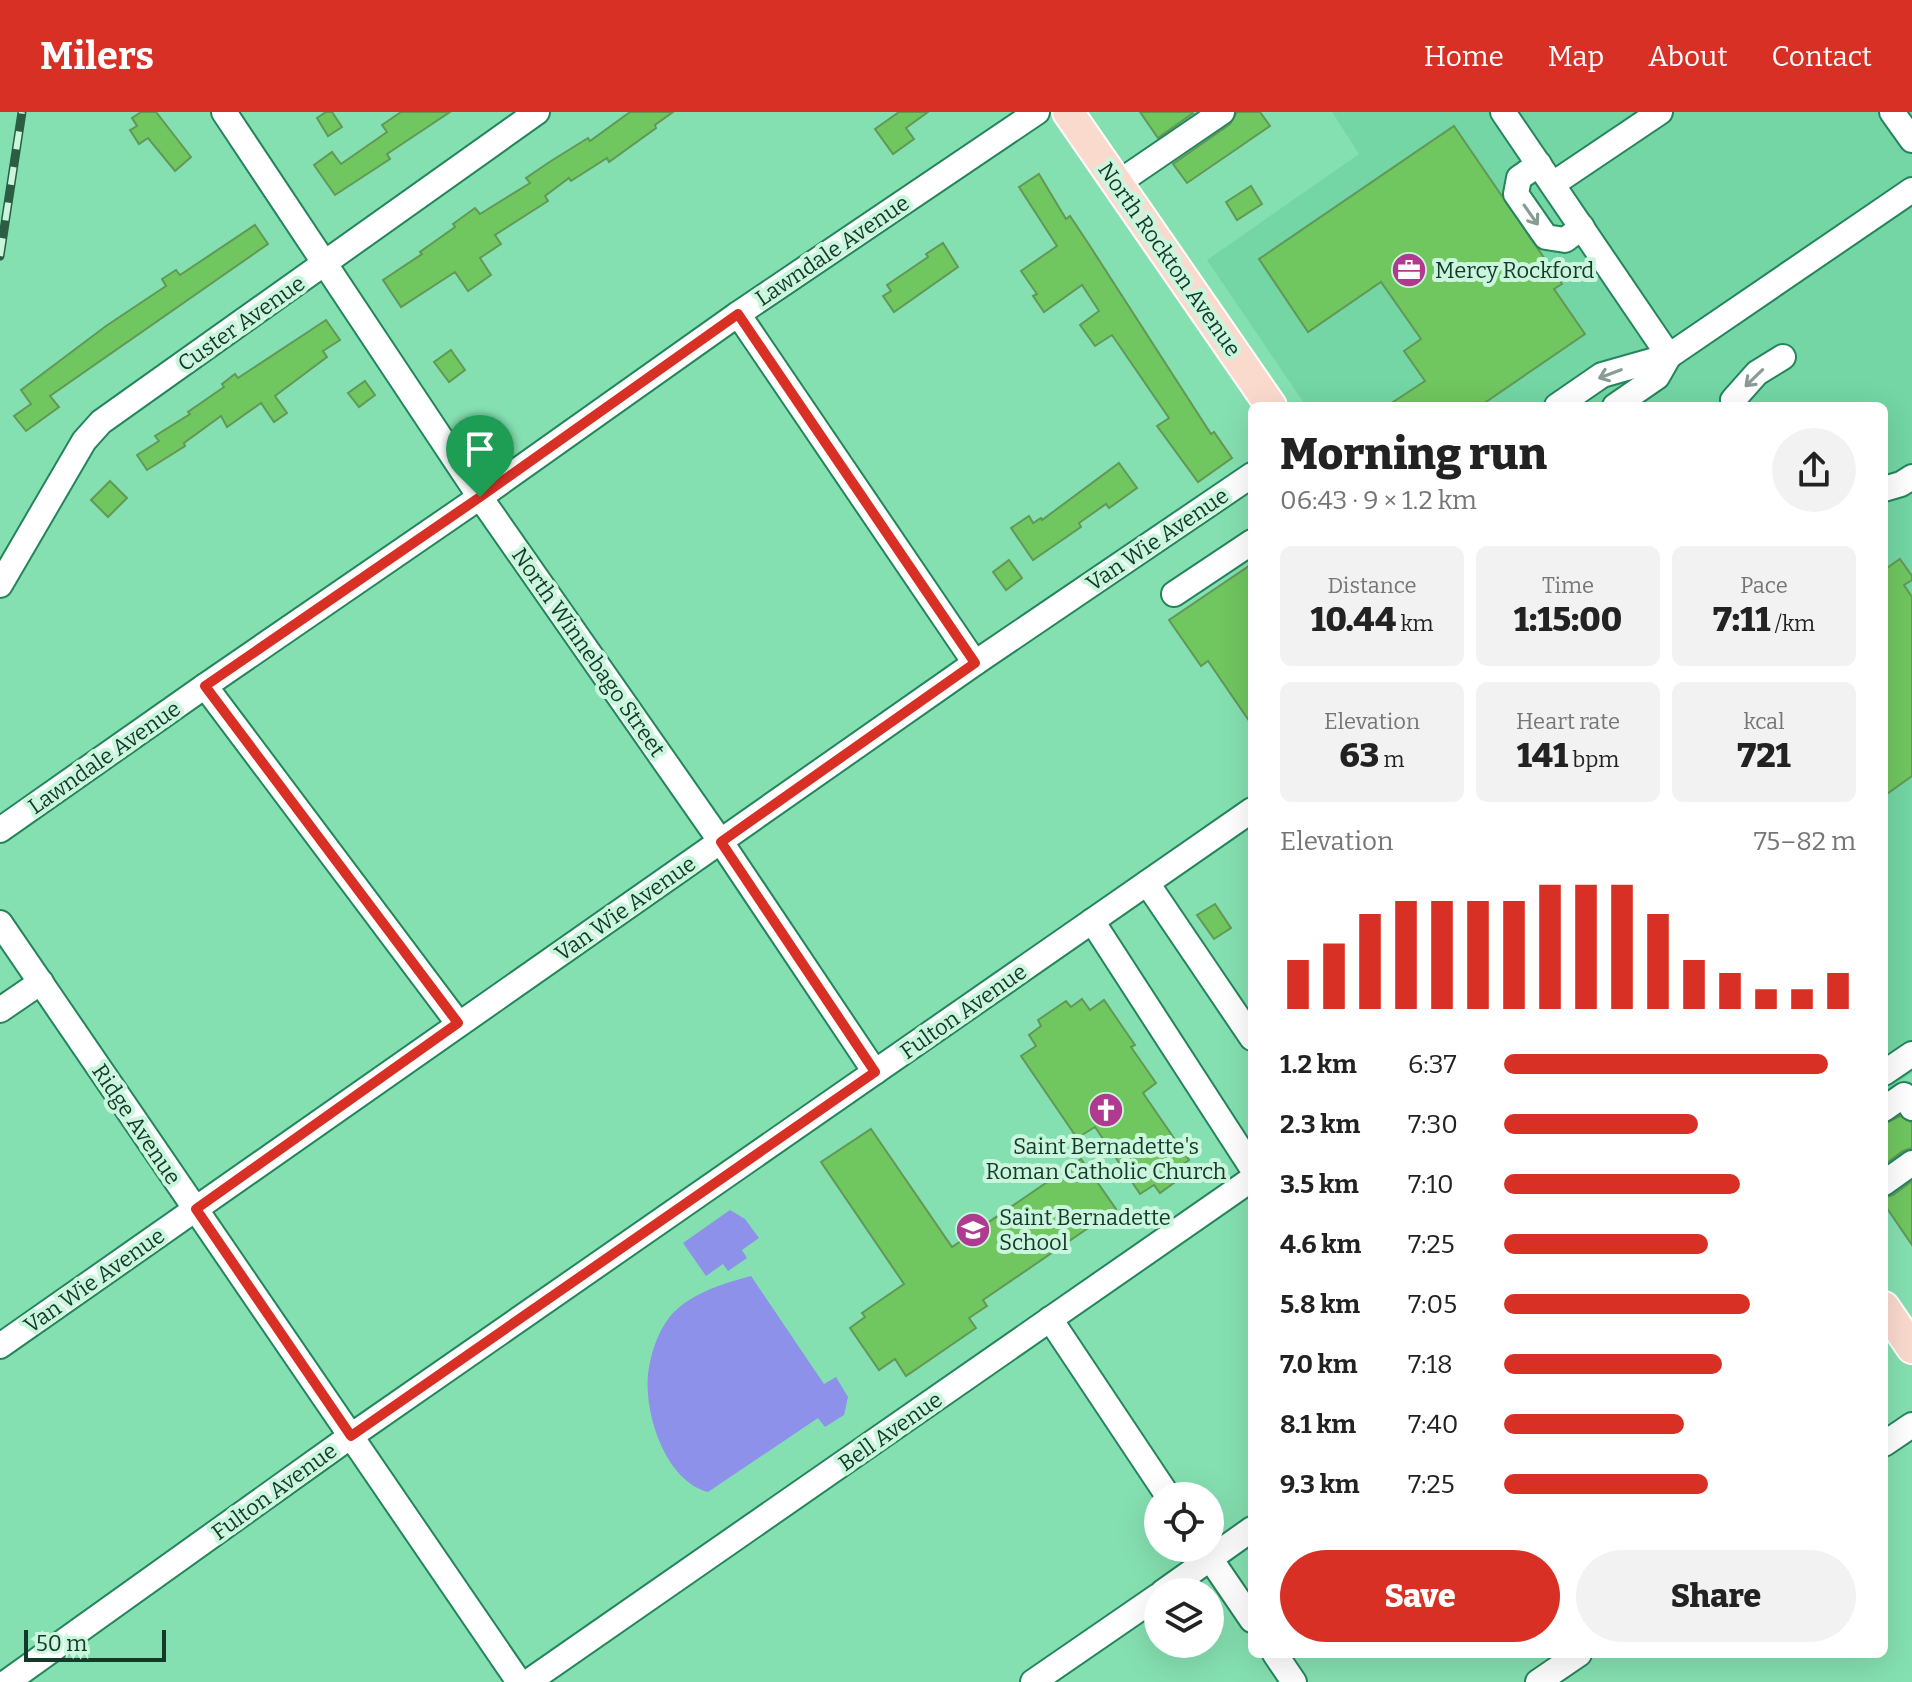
<!DOCTYPE html>
<meta charset="utf-8">
<style>
body{margin:0;font-family:Bitter,serif;background:#f2f2f2;color:#222;height:100vh;display:flex;flex-direction:column;font-size:30px;white-space:nowrap}
*{box-sizing:border-box;margin:0}
p{font-size:26px;color:#767676}
.icon{flex:none;width:44px;height:44px;fill:none;stroke:currentColor;stroke-width:2;stroke-linecap:round;stroke-linejoin:round}
.map{position:relative;flex:1;overflow:hidden}
.details{position:absolute;left:1248px;top:290px;width:640px;height:1256px;display:flex;flex-direction:column;background:#fff;border-radius:12px;box-shadow:0 8px 32px #0002}
.details>*{flex:none}
.controls{position:absolute;left:1144px;top:1370px;display:grid;gap:16px}
.controls a{display:grid;place-items:center;width:80px;height:80px;border-radius:50%;background:#fff;box-shadow:0 8px 32px #0002;font-size:40px}
.scale{position:absolute;left:24px;bottom:20px;width:142px;box-sizing:border-box;padding-left:8px;border:4px solid #133a28;border-top:0;font-size:22px;line-height:28px;white-space:nowrap;color:#133a28;-webkit-text-stroke:6px #cbf6de;paint-order:stroke}
.pin{position:absolute;display:grid;place-items:center;width:68px;height:68px;color:#fff;margin:-82px -34px;border-radius:50% 50% 50% 0;rotate:-45deg;box-shadow:0 0 8px #0007}
.pin .icon{rotate:45deg}
.round{display:grid;place-items:center;flex:none;width:84px;height:84px;border-radius:42px;background:#f2f2f2}
.overview{display:flex;align-items:center;justify-content:space-between;height:136px;padding:0 32px}
h1{font-size:44px;font-weight:800;line-height:60px}
.stats{display:grid;grid-template-columns:repeat(3,1fr);gap:12px;height:136px;padding:8px 32px}
.stats div{display:grid;align-content:center;border-radius:12px;background:#f2f2f2;text-align:center}
.stats b{font-size:34px;font-weight:800}
.stats small{font-size:22px;font-weight:400}
.stats p{font-size:22px}
.chart{height:224px;padding:16px 32px}
.chart p{display:flex;justify-content:space-between}
.chart svg{width:100%;height:144px;margin-top:8px;stroke:#d93025;stroke-width:6}
.action{display:flex;gap:16px;margin-top:auto;padding:16px 32px}
.action a{flex:1;height:92px;border-radius:48px;background:#d93025;color:#fff;font-size:32px;font-weight:800;line-height:92px;text-align:center}
.action a+a{background:#f2f2f2;color:#222}
ul{padding:0 32px;list-style:none;font-size:26px}
li{display:grid;grid-template-columns:128px 96px 1fr;align-items:center;height:60px}
li i{height:20px;border-radius:10px;background:#d93025}
header{display:flex;align-items:center;gap:48px;box-sizing:border-box;height:112px;padding:0 40px;background:#d93025;color:#fff}
header strong{font-size:38px}
nav{display:flex;gap:44px;margin-inline-start:auto;font-size:28px}
.map>svg:first-child{display:block}
.built{fill:#73d6a4}
.green{fill:#8d91ea}
.building{fill:#70c65f;stroke:#629857;stroke-width:2}
.lines{fill:none;stroke-linecap:round;stroke-linejoin:round}
.minor-casing{stroke:#24855b;stroke-width:28}
.major-casing{stroke:#fff;stroke-width:34}
.minor{stroke:#fff;stroke-width:24}
.major{stroke:#fbdace;stroke-width:30}
.rail-casing{stroke:#2b5c44;stroke-width:9}
.rail{stroke:#cbf6de;stroke-width:6;stroke-dasharray:18;stroke-linecap:butt}
.oneway{stroke:#899c94}
.route-casing{stroke:#fff;stroke-width:16}
.route{stroke:#d93025;stroke-width:10}
.labels{text-anchor:middle;stroke-width:8;stroke-linejoin:round;paint-order:stroke}
.street-label{font-size:22px;fill:#133a28;stroke:#cbf6de}
.poi-label{font-size:22px;fill:#133a28;stroke:#cbf6de;text-anchor:start}
</style>
<header>
<strong>Milers</strong>
<nav><a>Home</a><a>Map</a><a>About</a><a>Contact</a></nav>
</header>
<div class="map">
<svg width="1912" height="1570" viewBox="0 0 1912 1570">
<rect width="100%" height="100%" fill="#85e0b1"/>
<path class="built" d="M 1332,0 L 1912,0 L 1912,961 L 1884,980 L 1884,294 L 1306,294 L 1207,148 L 1359,42 Z"/>
<g class="green">
<path d="M 730,1098 L 745,1107 L 759,1126 L 742,1138 L 747,1146 L 728,1159 L 723,1152 L 706,1164 L 683,1131 Z"/>
<path d="M 751,1164 L 824,1272 L 836,1265 L 848,1285 L 844,1303 L 825,1315 L 818,1306 L 708,1380 C 666,1369 644,1303 648,1262 C 650,1245 656,1225 666,1210 C 684,1183 721,1172 751,1164 Z"/>
</g>
<g class="building">
<path d="M 141,0 L 156,0 L 191,45 L 175,59 L 148,26 L 139,32 L 130,18 L 137,14 L 132,6 Z"/>
<path d="M 326,0 L 332,0 L 342,15 L 328,24 L 317,6 Z"/>
<path d="M 401,0 L 450,0 L 387,42 L 390,47 L 335,83 L 314,53 L 332,40 L 341,52 L 387,20 L 382,13 Z"/>
<path d="M 630,0 L 673,0 L 655,13 L 656,16 L 609,50 L 607,46 L 571,69 L 569,66 L 545,84 L 548,89 L 495,123 L 501,132 L 480,146 L 491,163 L 468,179 L 455,160 L 401,195 L 383,168 L 422,142 L 420,140 L 455,115 L 453,112 L 475,96 L 480,102 L 530,71 L 526,66 L 551,49 L 588,26 L 590,29 Z"/>
<path d="M 899,0 L 928,0 L 906,16 L 914,27 L 893,42 L 875,17 Z"/>
<path d="M 1140,0 L 1192,0 L 1193,1 L 1158,26 Z"/>
<path d="M 1237,0 L 1260,0 L 1270,14 L 1187,71 L 1173,52 L 1230,12 Z"/>
<path d="M 1454,14 L 1562,172 L 1554,177 L 1585,222 L 1480,294 L 1387,294 L 1425,269 L 1404,239 L 1421,227 L 1381,170 L 1308,220 L 1259,147 Z"/>
<path d="M 1039,62 L 1066,107 L 1070,104 L 1088,131 L 1211,322 L 1214,320 L 1232,346 L 1198,370 L 1157,314 L 1169,306 L 1112,223 L 1095,234 L 1080,213 L 1099,199 L 1082,173 L 1044,200 L 1033,184 L 1037,182 L 1021,159 L 1057,134 L 1019,75 Z"/>
<path d="M 1251,74 L 1262,92 L 1237,108 L 1226,90 Z"/>
<path d="M 255,113 L 268,132 L 50,284 L 59,295 L 26,319 L 14,304 L 31,292 L 21,278 L 106,214 L 166,174 L 162,167 L 176,158 L 180,163 Z"/>
<path d="M 943,131 L 958,155 L 894,200 L 883,184 L 891,179 L 887,173 L 928,145 L 926,142 Z"/>
<path d="M 326,208 L 340,228 L 323,239 L 327,245 L 275,284 L 287,301 L 274,310 L 261,291 L 227,315 L 221,304 L 184,331 L 185,334 L 147,358 L 137,343 L 159,329 L 155,324 L 190,302 L 188,300 L 224,275 L 222,272 L 235,262 L 238,266 Z"/>
<path d="M 451,238 L 465,258 L 449,270 L 434,250 Z"/>
<path d="M 365,269 L 375,283 L 359,295 L 348,281 Z"/>
<path d="M 1119,351 L 1137,376 L 1109,396 L 1106,392 L 1079,411 L 1081,415 L 1033,448 L 1011,416 L 1029,404 L 1033,411 L 1041,406 L 1042,408 Z"/>
<path d="M 110,369 L 127,386 L 108,405 L 91,388 Z"/>
<path d="M 1900,447 L 1912,464 L 1912,468 L 1904,473 L 1912,485 L 1912,664 L 1884,684 L 1884,458 Z"/>
<path d="M 1009,448 L 1022,466 L 1006,478 L 993,460 Z"/>
<path d="M 1252,452 L 1252,613 L 1208,549 L 1201,554 L 1169,508 Z"/>
<path d="M 1215,792 L 1231,816 L 1214,827 L 1197,803 Z"/>
<path d="M 1082,887 L 1090,898 L 1104,888 L 1135,933 L 1131,935 L 1156,971 L 1143,981 L 1189,1048 L 1177,1057 L 1182,1065 L 1160,1081 L 1154,1073 L 1140,1082 L 1095,1015 L 1077,1026 L 1021,944 L 1036,934 L 1029,923 L 1041,914 L 1038,908 L 1066,889 L 1071,895 Z"/>
<path d="M 1900,1004 L 1912,1011 L 1912,1036 L 1903,1039 L 1884,1053 L 1884,1012 Z"/>
<path d="M 871,1017 L 952,1135 L 1081,1047 L 1116,1097 L 983,1188 L 987,1194 L 969,1206 L 976,1216 L 906,1264 L 895,1247 L 879,1258 L 850,1216 L 865,1205 L 862,1201 L 904,1172 L 821,1050 Z"/>
<path d="M 1912,1069 L 1912,1133 L 1884,1092 L 1884,1086 L 1893,1083 Z"/>
</g>
<g class="lines">
<g class="minor-casing">
<g id="minor">
<path d="M 224,0 L 480,385 L 721,730 L 875,960"/>
<path d="M 1503,0 L 1669,244 L 1912,78"/>
<path d="M 1892,0 L 1912,28"/>
<path d="M 1539,52 L 1519,66 L 1516,82 L 1546,125 L 1565,128 L 1582,115"/>
<path d="M 1118,71 L 1222,0"/>
<path d="M 1553,72 L 1660,0"/>
<path d="M 738,202 L 975,551"/>
<path d="M 1557,294 L 1602,263 L 1669,244"/>
<path d="M 1615,294 L 1657,265 L 1669,244"/>
<path d="M 1735,294 L 1733,288 L 1757,261 L 1783,245"/>
<path d="M 1884,377 L 1901,372 L 1912,365"/>
<path d="M 0,473 L 84,329 L 101,310 L 537,0"/>
<path d="M 1174,482 L 1252,430"/>
<path d="M 205,574 L 458,911"/>
<path d="M 0,718 L 205,574 L 480,385 L 738,202 L 1037,0"/>
<path d="M 1147,771 L 1252,926"/>
<path d="M 1092,809 L 1252,1056"/>
<path d="M 0,811 L 519,1570"/>
<path d="M 0,898 L 41,870"/>
<path d="M 1884,961 L 1912,942"/>
<path d="M 1884,997 L 1904,983 L 1912,996"/>
<path d="M 1884,1071 L 1912,1051"/>
<path d="M 1050,1207 L 1168,1384"/>
<path d="M 0,1234 L 975,551 L 1252,363"/>
<path d="M 1884,1332 L 1912,1313"/>
<path d="M 1203,1436 L 1252,1508"/>
<path d="M 1163,1480 L 1252,1417"/>
<path d="M 1275,1542 L 1294,1570"/>
<path d="M 7,1570 L 351,1324 L 1252,698"/>
<path d="M 528,1570 L 1252,1067"/>
<path d="M 1033,1570 L 1158,1484"/>
<path d="M 1538,1570 L 1579,1542"/>
</g>
</g>
<g class="major-casing">
<g id="major">
<path d="M 1068,0 L 1271,294"/>
<path d="M 1884,1195 L 1912,1236"/>
</g>
</g>
<use href="#minor" class="minor"/>
<use href="#major" class="major"/>
<g class="rail-casing">
<path id="rail" d="M 0,144 L 22,0"/>
</g>
<use href="#rail" class="rail"/>
</g>
<defs><path id="oneway-shaft" d="M-6 0H5M1.5-3L5.5 0L1.5 3" fill="none" stroke-width="1.6" stroke-linecap="round" stroke-linejoin="round" transform="scale(2)"/></defs>
<g class="oneway">
<use href="#oneway-shaft" transform="translate(1531 103) rotate(55)"/>
<use href="#oneway-shaft" transform="translate(1610 262) rotate(159)"/>
<use href="#oneway-shaft" transform="translate(1754 266) rotate(136)"/>
</g>
<g class="lines">
<g class="route-casing">
<path id="route" d="M 738,202 L 975,551 L 721,730 L 875,960 L 351,1324 L 196,1097 L 458,911 L 205,574 L 480,385 Z"/>
</g>
<use href="#route" class="route"/>
</g>
<defs>
<g id="office-disc" transform="scale(1.8)"><circle r="9.5" fill="#b03a90" stroke="#cbf6de"/><path d="M-6-3h4V-5.5h4V-3h4V5H-6ZM-1-4.5V-3h2v-1.5ZM-6 0V1H6V0Z" fill="#fff"/></g>
<g id="church-disc" transform="scale(1.8)"><circle r="9.5" fill="#b03a90" stroke="#cbf6de"/><path d="M-1.2-6h2.4v3.5h3.3v2.4h-3.3V6h-2.4V-.1h-3.3v-2.4h3.3Z" fill="#fff"/></g>
<g id="school-disc" transform="scale(1.8)"><circle r="9.5" fill="#b03a90" stroke="#cbf6de"/><path d="M0-5L7-2L0 1L-7-2ZM-4 1L0 2.5L4 1V4Q0 6-4 4Z" fill="#fff"/></g>
</defs>
<g fill-rule="evenodd">
<use href="#office-disc" x="1409" y="158"/>
<use href="#church-disc" x="1106" y="998"/>
<use href="#school-disc" x="973" y="1118"/>
</g>
<g class="labels">
<g class="street-label">
<text transform="translate(832 138) rotate(-34)" y="8">Lawndale Avenue</text>
<text transform="translate(1170 147) rotate(55)" y="8">North Rockton Avenue</text>
<text transform="translate(241 211) rotate(-35)" y="8">Custer Avenue</text>
<text transform="translate(1157 427) rotate(-34)" y="8">Van Wie Avenue</text>
<text transform="translate(589 540) rotate(55)" y="8">North Winnebago Street</text>
<text transform="translate(104 645) rotate(-35)" y="8">Lawndale Avenue</text>
<text transform="translate(625 796) rotate(-35)" y="8">Van Wie Avenue</text>
<text transform="translate(963 899) rotate(-35)" y="8">Fulton Avenue</text>
<text transform="translate(137 1012) rotate(56)" y="8">Ridge Avenue</text>
<text transform="translate(94 1168) rotate(-35)" y="8">Van Wie Avenue</text>
<text transform="translate(890 1319) rotate(-35)" y="8">Bell Avenue</text>
<text transform="translate(274 1379) rotate(-36)" y="8">Fulton Avenue</text>
</g>
<g class="poi-label">
<text x="1435" y="166">Mercy Rockford</text>
<text x="1106" y="1042" text-anchor="middle">Saint Bernadette's<tspan x="1106" dy="25">Roman Catholic Church</tspan></text>
<text x="999" y="1113">Saint Bernadette<tspan x="999" dy="25">School</tspan></text>
</g>
</g>
</svg>
<div class="controls">
<a><svg class="icon" aria-label="locate" viewBox="0 0 24 24"><circle cx="12" cy="12" r="6"/><path d="M12 2v4M12 18v4M2 12h4M18 12h4"/></svg></a>
<a><svg class="icon" aria-label="layers" viewBox="0 0 24 24"><path d="M12 4l9 5-9 5-9-5zM3 14l9 5 9-5"/></svg></a>
</div>
<div class="scale">50 m</div>
<div class="pin" style="left:480px;top:385px;background:#1e9e55"><svg class="icon" aria-label="arrive" viewBox="0 0 24 24"><path d="M6 21V4h12l-3 4 3 4H6"/></svg></div>
<section class="details">
<div class="overview"><div><h1>Morning run</h1><p>06:43 · 9 × 1.2 km</p></div><a class="round"><svg class="icon" aria-label="share" viewBox="0 0 24 24"><path d="M12 15V3M7 8l5-5 5 5M5 13v7h14v-7"/></svg></a></div>
<div class="stats">
<div><p>Distance</p><b>10.44<small> km</small></b></div>
<div><p>Time</p><b>1:15:00</b></div>
<div><p>Pace</p><b>7:11<small> /km</small></b></div>
</div>
<div class="stats">
<div><p>Elevation</p><b>63<small> m</small></b></div>
<div><p>Heart rate</p><b>141<small> bpm</small></b></div>
<div><p>kcal</p><b>721</b></div>
</div>
<div class="chart"><p><span>Elevation</span>75–82 m</p>
<svg viewBox="0 0 160 44" preserveAspectRatio="none"><path d="M5 44V29M15 44V24M25 44V15M35 44V11M45 44V11M55 44V11M65 44V11M75 44V6M85 44V6M95 44V6M105 44V15M115 44V29M125 44V33M135 44V38M145 44V38M155 44V33"/></svg>
</div>
<ul>
<li><b>1.2 km</b>6:37<i style="width:92%"></i></li>
<li><b>2.3 km</b>7:30<i style="width:55%"></i></li>
<li><b>3.5 km</b>7:10<i style="width:67%"></i></li>
<li><b>4.6 km</b>7:25<i style="width:58%"></i></li>
<li><b>5.8 km</b>7:05<i style="width:70%"></i></li>
<li><b>7.0 km</b>7:18<i style="width:62%"></i></li>
<li><b>8.1 km</b>7:40<i style="width:51%"></i></li>
<li><b>9.3 km</b>7:25<i style="width:58%"></i></li>
</ul>
<div class="action"><a>Save</a><a>Share</a></div>
</section>
</div>
